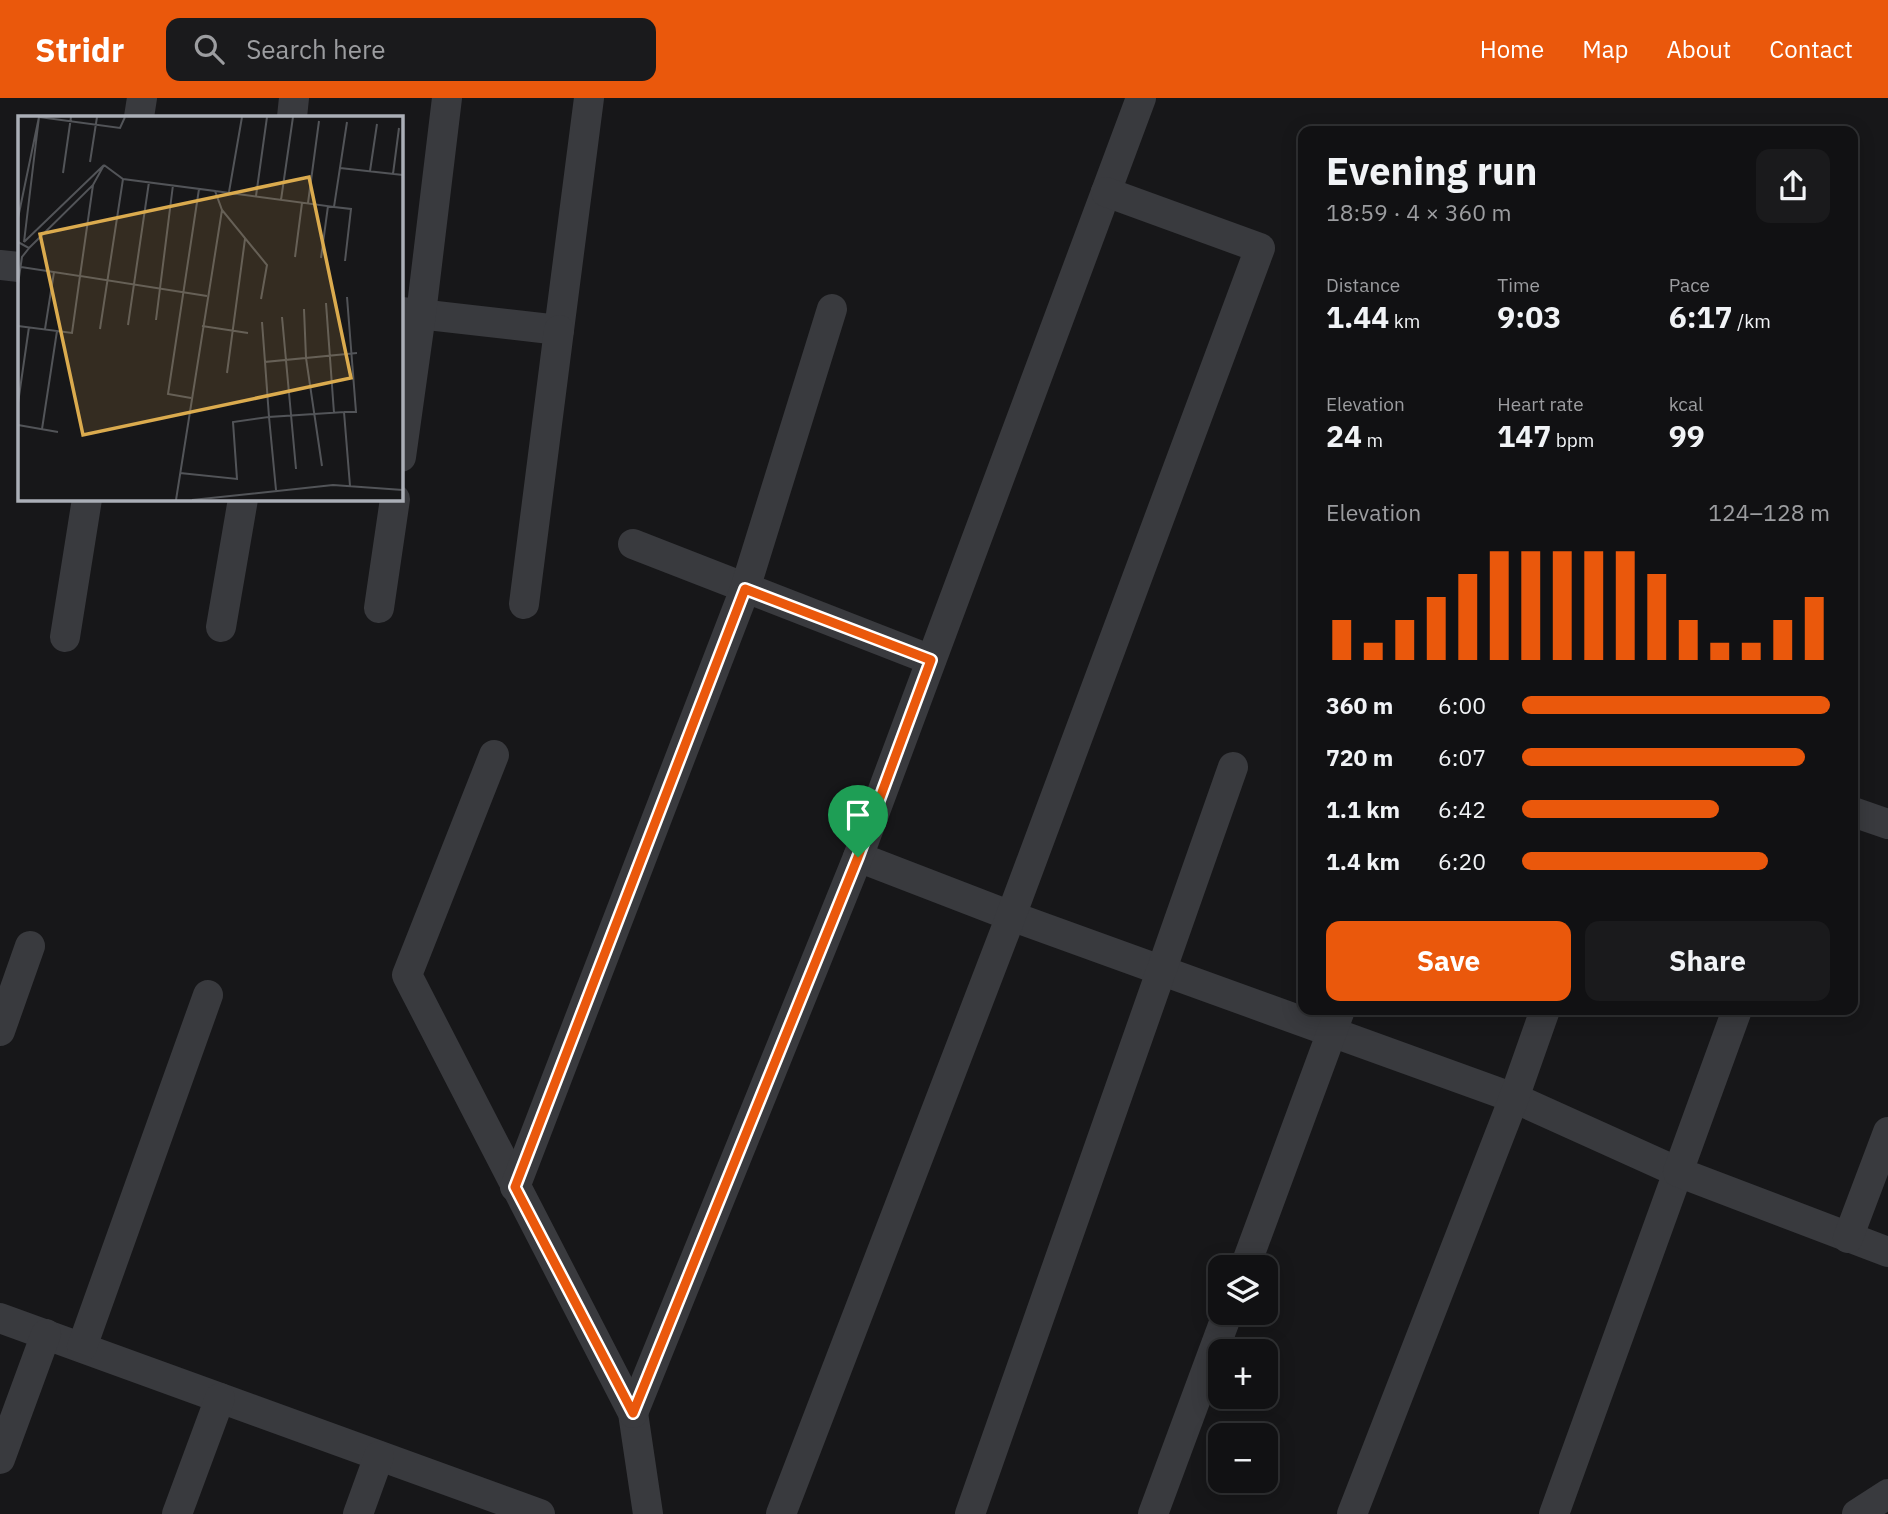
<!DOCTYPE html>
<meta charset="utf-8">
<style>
body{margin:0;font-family:"IBM Plex Sans",sans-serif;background:#1a1a1c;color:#f1f3f6;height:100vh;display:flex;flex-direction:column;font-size:26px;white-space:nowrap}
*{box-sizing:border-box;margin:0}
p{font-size:23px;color:#9c9da0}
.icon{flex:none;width:38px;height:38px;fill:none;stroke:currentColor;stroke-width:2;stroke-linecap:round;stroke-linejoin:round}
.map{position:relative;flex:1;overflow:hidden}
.details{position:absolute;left:1298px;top:28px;width:560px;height:889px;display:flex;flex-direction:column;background:#111113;border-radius:14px;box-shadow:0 4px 18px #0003,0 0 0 2px #303133}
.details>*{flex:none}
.tools{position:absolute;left:1208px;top:1157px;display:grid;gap:14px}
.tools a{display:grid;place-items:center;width:70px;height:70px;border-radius:14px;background:#111113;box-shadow:0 4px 18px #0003,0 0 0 2px #303133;font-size:35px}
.pin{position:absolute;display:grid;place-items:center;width:60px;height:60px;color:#fff;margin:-72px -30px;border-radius:50% 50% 50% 0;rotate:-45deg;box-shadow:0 0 7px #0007}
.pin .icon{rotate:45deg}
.round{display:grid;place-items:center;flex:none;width:74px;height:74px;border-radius:14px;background:#1a1a1c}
.head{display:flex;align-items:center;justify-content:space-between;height:119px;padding:0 28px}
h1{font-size:38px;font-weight:800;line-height:52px}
.metrics{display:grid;grid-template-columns:repeat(3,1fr);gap:10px;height:119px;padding:7px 28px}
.metrics div{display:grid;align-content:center}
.metrics b{font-size:30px;font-weight:800}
.metrics small{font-size:19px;font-weight:400}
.metrics p{font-size:19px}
.chart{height:196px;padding:14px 28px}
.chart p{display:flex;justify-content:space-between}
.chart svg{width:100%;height:126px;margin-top:7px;stroke:#ea580c;stroke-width:6}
.cta{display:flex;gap:14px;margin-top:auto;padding:14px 28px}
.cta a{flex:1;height:80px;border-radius:14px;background:#ea580c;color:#fff;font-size:28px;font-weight:800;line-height:80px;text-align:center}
.cta a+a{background:#1a1a1c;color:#f1f3f6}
ul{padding:0 28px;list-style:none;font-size:23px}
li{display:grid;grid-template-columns:112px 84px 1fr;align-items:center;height:52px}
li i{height:18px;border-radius:9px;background:#ea580c}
header{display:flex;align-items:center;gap:42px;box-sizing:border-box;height:98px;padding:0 35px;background:#ea580c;color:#fff}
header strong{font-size:33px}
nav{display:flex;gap:38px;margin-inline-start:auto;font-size:24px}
.search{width:490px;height:63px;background:#1a1a1c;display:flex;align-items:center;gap:18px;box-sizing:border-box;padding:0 24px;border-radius:14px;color:#9c9da0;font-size:26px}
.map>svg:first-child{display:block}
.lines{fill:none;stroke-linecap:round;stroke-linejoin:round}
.minor{stroke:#393a3e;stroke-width:30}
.route-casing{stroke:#fff;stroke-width:14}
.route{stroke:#ea580c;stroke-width:9}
.inset-road{fill:none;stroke:#525458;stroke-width:2}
.view{fill:#dbab4e;fill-opacity:0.15;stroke:#dbab4e;stroke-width:3.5}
.inset-edge{fill:none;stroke:#abafb7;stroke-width:3.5}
</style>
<header>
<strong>Stridr</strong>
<div class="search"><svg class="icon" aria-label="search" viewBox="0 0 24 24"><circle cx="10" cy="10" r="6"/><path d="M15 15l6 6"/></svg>Search here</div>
<nav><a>Home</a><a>Map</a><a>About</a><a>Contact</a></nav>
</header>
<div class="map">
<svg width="1888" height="1416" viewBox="0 0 1888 1416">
<rect width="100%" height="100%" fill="#171719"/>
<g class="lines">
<g class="minor">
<path d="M 139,19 L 142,0"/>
<path d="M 292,19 L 294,0"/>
<path d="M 0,167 L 19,169"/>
<path d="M 401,214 L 559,232 L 589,0"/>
<path d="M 401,359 L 421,216 L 447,0"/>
<path d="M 633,446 L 931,562"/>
<path d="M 524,506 L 559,232"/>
<path d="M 379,510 L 395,401"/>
<path d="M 221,529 L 243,401"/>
<path d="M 65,539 L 87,401"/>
<path d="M 494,657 L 407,877 L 633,1315 L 648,1416"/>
<path d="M 1853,714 L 1888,726"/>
<path d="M 858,759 L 1011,818 L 1514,1000 L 1678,1074 L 1554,1416"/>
<path d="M 1737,912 L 1678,1074 L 1888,1154"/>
<path d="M 0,933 L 30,848"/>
<path d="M 515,1089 L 745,491 L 832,211"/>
<path d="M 1848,1140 L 1888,1034"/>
<path d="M 1245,1169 L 1340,912"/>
<path d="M 0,1220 L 540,1416"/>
<path d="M 82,1249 L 208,897"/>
<path d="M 633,1315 L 858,759 L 1141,0"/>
<path d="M 0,1361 L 46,1236"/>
<path d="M 177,1416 L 220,1300"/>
<path d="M 358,1416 L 379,1358"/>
<path d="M 781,1416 L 1011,818 L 1260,150 L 1106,94"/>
<path d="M 970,1416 L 1233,669"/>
<path d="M 1153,1416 L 1228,1214"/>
<path d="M 1352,1416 L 1514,1000 L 1545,912"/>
<path d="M 1857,1416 L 1888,1396"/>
</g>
</g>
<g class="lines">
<g class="route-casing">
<path id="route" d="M 745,491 L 931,562 L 858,759 L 633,1315 L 515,1089 Z"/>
</g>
<use href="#route" class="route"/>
</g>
<g transform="translate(18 18)">
<rect width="385" height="385" fill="#171719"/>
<path class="inset-road" d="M 21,1 L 102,12 L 107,1M 72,46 L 79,1M 86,49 L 105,63 L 197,75 L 204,94 L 249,149 L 243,183M 322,52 L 385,59M 352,55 L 359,8M 45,57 L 53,1M 375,58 L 381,12M 75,69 L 62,160 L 189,180M 197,75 L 316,91 L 329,6M 211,76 L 224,1M 238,80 L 249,1M 263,84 L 275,1M 290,87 L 301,5M 316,91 L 333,93 L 327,145M 0,102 L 21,1M 0,126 L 11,132 L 4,141 L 0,168M 6,126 L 21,1M 6,126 L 86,49M 11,132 L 75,69 L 86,49M 277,141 L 284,87M 303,142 L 310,90M 308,187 L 316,297M 286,193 L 288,242 L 304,350M 264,201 L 278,353M 138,204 L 155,69M 244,206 L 247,246M 110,209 L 131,66M 0,210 L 54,217 L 62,160 L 3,151M 184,210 L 230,217M 27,213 L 36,156M 82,213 L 105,63M 209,257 L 227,123M 173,282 L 150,278 L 181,73M 0,287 L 11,211M 326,296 L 338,296 L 329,181M 0,309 L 40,316M 24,313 L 39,215M 162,357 L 219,363 L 215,306 L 251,301 L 247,246 L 339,237M 258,374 L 251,301 L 326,296 L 332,370M 158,384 L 204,94M 174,384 L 315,369 L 385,374"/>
<path class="view" d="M 291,61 L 333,262 L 65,319 L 22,118 Z"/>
<rect width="385" height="385" class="inset-edge"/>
</g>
</svg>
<div class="tools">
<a><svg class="icon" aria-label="layers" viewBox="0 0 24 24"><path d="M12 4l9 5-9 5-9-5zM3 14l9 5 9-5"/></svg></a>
<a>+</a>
<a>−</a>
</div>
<div class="pin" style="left:858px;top:759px;background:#1e9e55"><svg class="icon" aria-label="arrive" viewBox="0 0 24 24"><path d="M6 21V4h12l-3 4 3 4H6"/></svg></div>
<section class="details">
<div class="head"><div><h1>Evening run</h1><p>18:59 · 4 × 360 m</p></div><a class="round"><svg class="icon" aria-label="share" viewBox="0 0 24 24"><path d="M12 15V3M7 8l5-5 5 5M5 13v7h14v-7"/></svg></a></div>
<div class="metrics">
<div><p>Distance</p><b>1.44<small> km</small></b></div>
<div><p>Time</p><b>9:03</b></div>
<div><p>Pace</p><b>6:17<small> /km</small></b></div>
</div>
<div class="metrics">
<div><p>Elevation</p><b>24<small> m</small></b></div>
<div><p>Heart rate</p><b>147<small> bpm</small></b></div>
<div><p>kcal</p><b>99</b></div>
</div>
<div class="chart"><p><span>Elevation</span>124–128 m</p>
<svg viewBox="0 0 160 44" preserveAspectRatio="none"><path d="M5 44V30M15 44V38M25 44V30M35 44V22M45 44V14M55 44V6M65 44V6M75 44V6M85 44V6M95 44V6M105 44V14M115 44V30M125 44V38M135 44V38M145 44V30M155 44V22"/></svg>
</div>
<ul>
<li><b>360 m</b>6:00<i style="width:100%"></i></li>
<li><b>720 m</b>6:07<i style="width:92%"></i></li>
<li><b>1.1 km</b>6:42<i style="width:64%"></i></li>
<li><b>1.4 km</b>6:20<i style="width:80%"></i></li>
</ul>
<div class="cta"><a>Save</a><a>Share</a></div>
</section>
</div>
